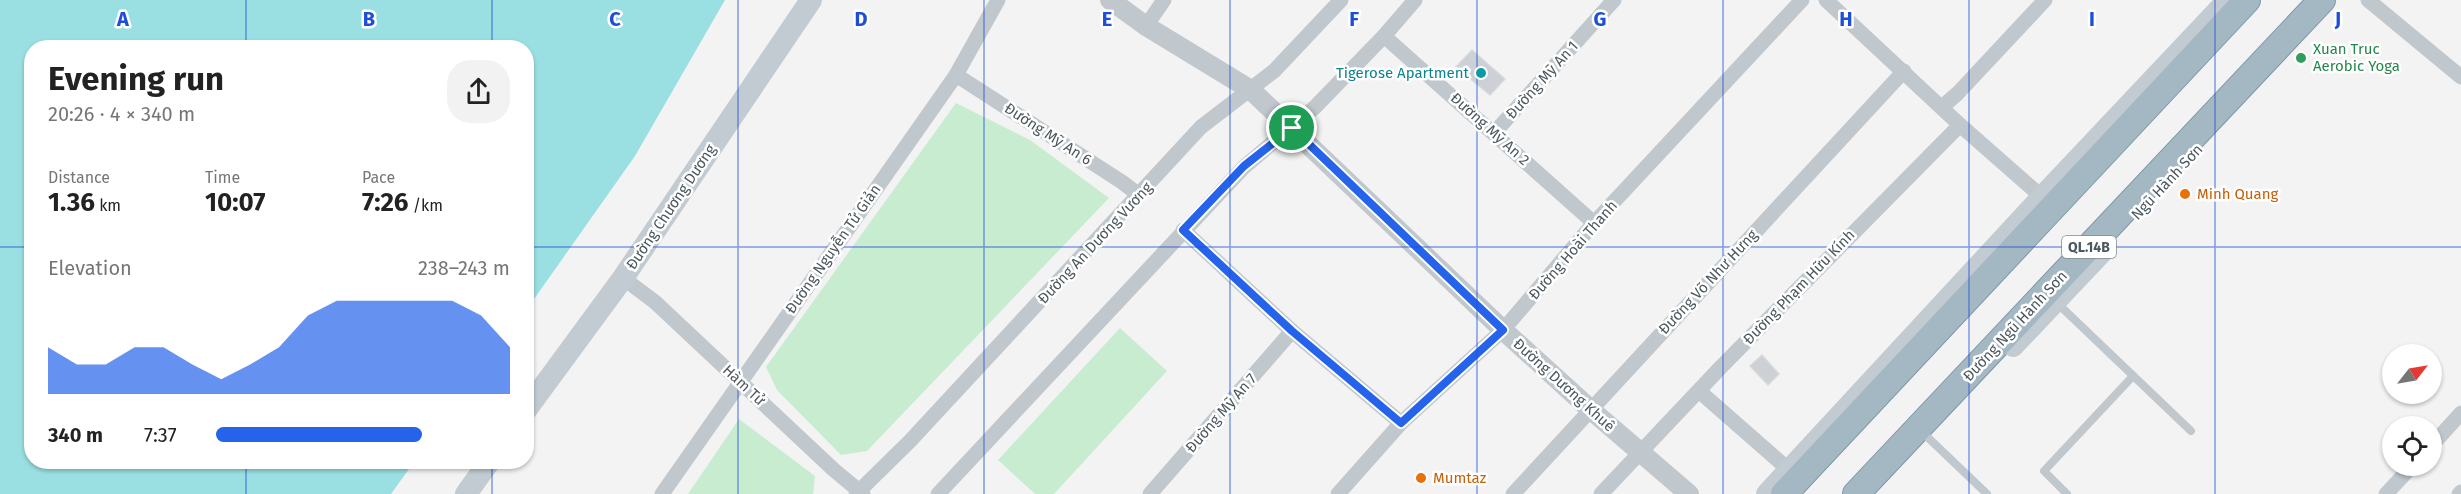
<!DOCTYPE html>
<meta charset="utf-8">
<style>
body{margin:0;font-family:"Fira Sans",sans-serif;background:#f2f2f2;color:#222;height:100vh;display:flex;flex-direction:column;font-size:22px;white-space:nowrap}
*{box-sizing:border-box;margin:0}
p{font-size:20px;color:#767676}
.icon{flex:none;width:33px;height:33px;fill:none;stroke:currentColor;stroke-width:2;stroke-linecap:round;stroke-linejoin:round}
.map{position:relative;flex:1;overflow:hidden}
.drawer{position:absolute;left:24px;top:40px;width:510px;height:429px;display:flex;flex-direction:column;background:#fff;border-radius:24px;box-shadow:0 2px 4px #0004}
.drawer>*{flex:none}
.needle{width:39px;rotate:59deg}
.buttons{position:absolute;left:2382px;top:344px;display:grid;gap:12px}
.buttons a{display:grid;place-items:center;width:60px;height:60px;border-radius:50%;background:#fff;box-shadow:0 2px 4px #0004;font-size:30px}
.pin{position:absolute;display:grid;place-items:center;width:51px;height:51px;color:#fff;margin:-26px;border:3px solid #fff;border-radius:50%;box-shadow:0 2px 6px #0007}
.round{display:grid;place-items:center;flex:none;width:63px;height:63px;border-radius:24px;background:#f2f2f2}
.head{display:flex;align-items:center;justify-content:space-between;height:102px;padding:0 24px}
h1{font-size:33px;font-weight:700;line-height:45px}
.metrics{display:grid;grid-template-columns:repeat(3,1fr);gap:9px;height:102px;padding:6px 24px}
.metrics div{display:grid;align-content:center}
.metrics b{font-size:26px;font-weight:700}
.metrics small{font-size:16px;font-weight:400}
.metrics p{font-size:16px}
.chart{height:168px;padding:12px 24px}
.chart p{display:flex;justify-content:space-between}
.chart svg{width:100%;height:108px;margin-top:6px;fill:#2563eb;opacity:.7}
ul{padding:0 24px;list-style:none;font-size:20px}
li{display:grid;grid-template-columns:96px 72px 1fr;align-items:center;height:45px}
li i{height:15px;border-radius:8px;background:#2563eb}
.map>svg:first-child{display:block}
.green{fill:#c8ecd0}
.water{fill:#9ae0e3}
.building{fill:#cdd0d4;stroke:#d7dadd;stroke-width:1.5}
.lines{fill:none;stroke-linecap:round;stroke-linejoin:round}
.trunk-casing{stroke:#7c97a6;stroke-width:28}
.service{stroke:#c0c8cd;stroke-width:8}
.minor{stroke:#c0c8cd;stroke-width:15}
.tertiary{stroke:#c0c8cd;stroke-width:20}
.secondary{stroke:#c1cbd1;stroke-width:22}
.trunk{stroke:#a4b8c4;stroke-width:26}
.route-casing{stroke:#fff;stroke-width:12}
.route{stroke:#2563eb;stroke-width:8}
.grid{fill:none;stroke:#1d4ed8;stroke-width:1.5;stroke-opacity:0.55}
.leisure-dot{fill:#2e9e5b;stroke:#fff;stroke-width:2}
.culture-dot{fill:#0f9aa8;stroke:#fff;stroke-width:2}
.food-dot{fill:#e8710a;stroke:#fff;stroke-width:2}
.labels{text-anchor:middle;stroke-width:5;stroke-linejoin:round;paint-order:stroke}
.shield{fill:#fff;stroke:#828a8e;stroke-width:1.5}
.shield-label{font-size:14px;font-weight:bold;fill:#4c585e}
.leisure-label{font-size:15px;fill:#27864d;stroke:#fff;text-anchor:start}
.culture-label{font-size:15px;fill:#0d838f;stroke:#fff;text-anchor:end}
.street-label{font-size:15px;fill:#4c585e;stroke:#fff}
.food-label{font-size:15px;fill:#c56008;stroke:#fff;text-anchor:start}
.grid-label{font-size:20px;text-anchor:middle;font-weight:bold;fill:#1d4ed8;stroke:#fff;stroke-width:5;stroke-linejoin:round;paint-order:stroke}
</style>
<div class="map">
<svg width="2461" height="494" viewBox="0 0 2461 494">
<rect width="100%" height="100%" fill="#f4f3f3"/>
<g class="green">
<path d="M 956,103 L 1030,140 L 1109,198 L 867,451 L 841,455 L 777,390 L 766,367 Z"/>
<path d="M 1120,328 L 1167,371 L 1054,494 L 1035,494 L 998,460 Z"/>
<path d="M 739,419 L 815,476 L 813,494 L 688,494 Z"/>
</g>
<path class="water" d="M 0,0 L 725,0 L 635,156 L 527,309 L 526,48 L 32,48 L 32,462 L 414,462 L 391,494 L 0,494 Z"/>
<g class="building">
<path d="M 1472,50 L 1505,79 L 1490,95 L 1456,67 Z"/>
<path d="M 1762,355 L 1779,374 L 1768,385 L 1750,366 Z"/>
</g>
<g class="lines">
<g class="trunk-casing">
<g id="trunk">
<path d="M 1784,494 L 2247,0"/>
<path d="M 1856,494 L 2322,0"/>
</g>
</g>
<g class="service">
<path d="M 2056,302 L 2191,431"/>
<path d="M 1920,430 L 1987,494"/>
<path d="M 2067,494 L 2044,471 L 2133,376"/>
</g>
<g class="minor">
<path d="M 1826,0 L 1960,125 L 2042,197"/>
<path d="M 2368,0 L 2461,77"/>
<path d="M 1146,26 L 1164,0"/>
<path d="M 1384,36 L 1594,223"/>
<path d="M 956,75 L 1122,182 L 1139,195"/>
<path d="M 1942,107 L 1958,93 L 2045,0"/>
<path d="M 1495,132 L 1614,0"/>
<path d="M 1183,230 L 1292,331 L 1401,423"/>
<path d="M 623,278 L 655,302 L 834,470 L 863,494"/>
<path d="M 1699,391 L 1789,470"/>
<path d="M 2432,445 L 2461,413"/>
<path d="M 662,494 L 956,75 L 998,0"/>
<path d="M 856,494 L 910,441 L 1201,127 L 1274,71 L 1341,0"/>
<path d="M 938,494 L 1244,167 L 1315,107 L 1384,36 L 1415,0"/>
<path d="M 1150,494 L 1292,331"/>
<path d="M 1338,494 L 1401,423 L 1503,330 L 1594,223 L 1802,0"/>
<path d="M 1513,494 L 1904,71"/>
<path d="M 1601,494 L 1720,368 L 1960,125"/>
<path d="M 2386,494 L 2413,465"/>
<path d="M 2459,494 L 2461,492"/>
</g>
<path class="tertiary" d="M 1110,0 L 1146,26 L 1251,90 L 1503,330 L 1590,409 L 1689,494"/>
<g class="secondary">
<path d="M 2013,346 L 2104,250"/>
<path d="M 526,410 L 623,278 L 811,0"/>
<path d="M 466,494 L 489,462"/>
<path d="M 1767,494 L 2042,197 L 2228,0"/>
</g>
<use href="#trunk" class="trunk"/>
</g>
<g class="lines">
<g class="route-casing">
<path id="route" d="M 1292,128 L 1503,330 L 1401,423 L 1292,331 L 1183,230 L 1244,166 Z"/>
</g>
<use href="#route" class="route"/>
</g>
<path class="grid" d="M 246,0 L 246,48M 492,0 L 492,48M 738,0 L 738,494M 984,0 L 984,494M 1230,0 L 1230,494M 1477,0 L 1477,494M 1723,0 L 1723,494M 1969,0 L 1969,494M 2215,0 L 2215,494M 0,247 L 32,247M 526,247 L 2461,247M 246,462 L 246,494M 492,462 L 492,494"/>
<circle class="leisure-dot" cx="2301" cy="58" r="6"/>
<circle class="culture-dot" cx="1481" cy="73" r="6"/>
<g class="food-dot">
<circle cx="2185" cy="194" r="6"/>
<circle cx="1421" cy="478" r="6"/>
</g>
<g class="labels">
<rect class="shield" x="2062" y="236" width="54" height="22" rx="4.5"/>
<g class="shield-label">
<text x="2089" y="252">QL.14B</text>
</g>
<g class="leisure-label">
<text x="2313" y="54">Xuan Truc<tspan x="2313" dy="17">Aerobic Yoga</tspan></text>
</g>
<g class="culture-label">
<text x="1469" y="78">Tigerose Apartment</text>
</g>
<g class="street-label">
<text transform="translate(1542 80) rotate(-48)" y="5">Đường Mỹ An 1</text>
<text transform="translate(1490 129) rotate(42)" y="5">Đường Mỹ An 2</text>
<text transform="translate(1048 134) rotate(33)" y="5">Đường Mỹ An 6</text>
<text transform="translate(2167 182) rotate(-47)" y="5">Ngũ Hành Sơn</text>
<text transform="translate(671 207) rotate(-56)" y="5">Đường Chương Dương</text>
<text transform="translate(1095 243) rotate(-47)" y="5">Đường An Dương Vương</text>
<text transform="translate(833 249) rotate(-55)" y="5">Đường Nguyễn Tử Giản</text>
<text transform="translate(1573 250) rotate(-49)" y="5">Đường Hoài Thanh</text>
<text transform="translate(1708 282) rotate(-47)" y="5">Đường Võ Như Hưng</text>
<text transform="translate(1799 287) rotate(-46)" y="5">Đường Phạm Hữu Kính</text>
<text transform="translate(2015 326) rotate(-47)" y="5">Đường Ngũ Hành Sơn</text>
<text transform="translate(744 385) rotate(43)" y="5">Hàm Tử</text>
<text transform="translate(1564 385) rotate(42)" y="5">Đường Dương Khuê</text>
<text transform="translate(1221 413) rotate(-49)" y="5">Đường Mỹ An 7</text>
</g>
<g class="food-label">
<text x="2197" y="199">Minh Quang</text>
<text x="1433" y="483">Mumtaz</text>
</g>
</g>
<g class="grid-label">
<text x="123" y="26">A</text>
<text x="369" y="26">B</text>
<text x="615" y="26">C</text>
<text x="861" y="26">D</text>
<text x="1107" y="26">E</text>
<text x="1354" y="26">F</text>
<text x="1600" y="26">G</text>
<text x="1846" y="26">H</text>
<text x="2092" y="26">I</text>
<text x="2338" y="26">J</text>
</g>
</svg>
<div class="buttons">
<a><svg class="needle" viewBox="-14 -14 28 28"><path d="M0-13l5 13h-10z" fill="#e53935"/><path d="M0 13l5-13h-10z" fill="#767676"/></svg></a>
<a><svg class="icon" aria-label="locate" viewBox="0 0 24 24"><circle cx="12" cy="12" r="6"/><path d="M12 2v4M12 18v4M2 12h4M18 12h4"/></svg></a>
</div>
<div class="pin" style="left:1292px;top:128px;background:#1e9e55"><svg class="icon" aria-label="arrive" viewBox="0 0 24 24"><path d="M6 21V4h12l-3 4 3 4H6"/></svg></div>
<section class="drawer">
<div class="head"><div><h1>Evening run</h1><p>20:26 · 4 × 340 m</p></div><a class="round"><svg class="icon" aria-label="share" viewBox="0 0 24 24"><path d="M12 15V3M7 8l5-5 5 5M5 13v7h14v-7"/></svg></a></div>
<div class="metrics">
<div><p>Distance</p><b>1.36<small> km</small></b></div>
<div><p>Time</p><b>10:07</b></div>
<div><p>Pace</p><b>7:26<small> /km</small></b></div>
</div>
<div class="chart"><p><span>Elevation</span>238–243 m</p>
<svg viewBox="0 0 160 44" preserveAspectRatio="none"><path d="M0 44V25L10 32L20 32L30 25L40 25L50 32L60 38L70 32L80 25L90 12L100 6L110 6L120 6L130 6L140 6L150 12L160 25V44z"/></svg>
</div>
<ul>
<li><b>340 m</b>7:37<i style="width:70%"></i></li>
</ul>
</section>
</div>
